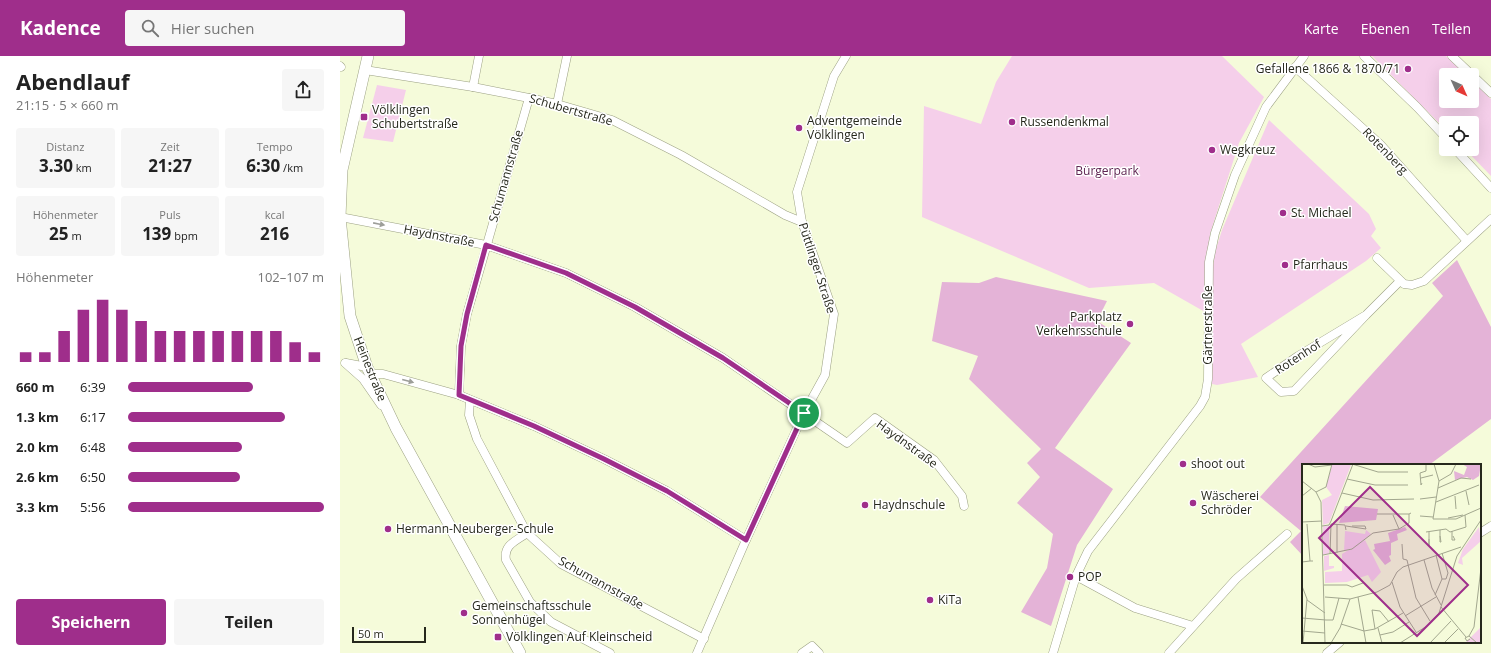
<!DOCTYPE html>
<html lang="de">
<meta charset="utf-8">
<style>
body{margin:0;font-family:"Open Sans",sans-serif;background:#f6f6f6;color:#222;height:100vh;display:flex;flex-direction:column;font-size:15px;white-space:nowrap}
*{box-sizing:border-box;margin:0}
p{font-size:13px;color:#767676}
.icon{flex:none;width:22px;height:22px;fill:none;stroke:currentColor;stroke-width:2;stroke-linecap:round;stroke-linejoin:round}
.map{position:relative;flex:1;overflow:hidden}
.sheet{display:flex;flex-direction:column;background:#fff;width:340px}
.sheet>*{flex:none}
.needle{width:26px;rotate:135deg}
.controls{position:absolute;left:1099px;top:12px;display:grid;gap:8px}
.controls a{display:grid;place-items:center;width:40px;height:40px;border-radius:4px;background:#fff;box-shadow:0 4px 16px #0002;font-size:20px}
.scale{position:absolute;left:12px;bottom:10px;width:74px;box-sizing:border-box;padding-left:4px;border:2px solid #26281c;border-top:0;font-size:11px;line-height:14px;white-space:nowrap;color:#26281c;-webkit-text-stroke:3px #fff;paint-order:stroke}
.pin{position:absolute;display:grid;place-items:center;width:34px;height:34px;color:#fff;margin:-17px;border:2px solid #fff;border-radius:50%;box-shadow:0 1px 4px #0007}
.round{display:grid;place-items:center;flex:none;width:42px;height:42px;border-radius:4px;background:#f6f6f6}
.head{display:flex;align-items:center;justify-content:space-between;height:68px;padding:0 16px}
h1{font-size:22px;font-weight:700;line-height:30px}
.stats{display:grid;grid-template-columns:repeat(3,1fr);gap:6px;height:68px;padding:4px 16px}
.stats div{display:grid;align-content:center;border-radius:4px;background:#f6f6f6;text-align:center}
.stats b{font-size:17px;font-weight:700}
.stats small{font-size:11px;font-weight:400}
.stats p{font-size:11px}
.chart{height:112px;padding:8px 16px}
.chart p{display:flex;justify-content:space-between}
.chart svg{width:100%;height:72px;margin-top:4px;stroke:#9f2e8b;stroke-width:6}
.primary-button{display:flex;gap:8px;margin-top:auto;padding:8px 16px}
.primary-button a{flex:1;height:46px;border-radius:4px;background:#9f2e8b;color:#fff;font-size:16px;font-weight:700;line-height:46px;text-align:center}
.primary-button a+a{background:#f6f6f6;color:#222}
ul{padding:0 16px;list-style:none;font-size:13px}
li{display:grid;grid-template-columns:64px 48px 1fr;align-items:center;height:30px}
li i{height:10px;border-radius:5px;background:#9f2e8b}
header{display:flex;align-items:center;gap:24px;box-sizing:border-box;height:56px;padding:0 20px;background:#9f2e8b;color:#fff}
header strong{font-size:19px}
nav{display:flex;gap:22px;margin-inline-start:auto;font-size:14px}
.search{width:280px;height:36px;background:#f6f6f6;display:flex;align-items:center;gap:10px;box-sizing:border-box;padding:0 14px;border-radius:4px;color:#767676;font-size:15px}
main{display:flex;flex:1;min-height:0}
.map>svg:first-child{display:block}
.green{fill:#f5cfea}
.forest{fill:#e4b3d7}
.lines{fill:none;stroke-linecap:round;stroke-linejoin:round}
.street-casing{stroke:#9ca183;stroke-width:9}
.secondary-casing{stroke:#9ca183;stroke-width:12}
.street{stroke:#fff;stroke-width:8}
.secondary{stroke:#fff;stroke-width:11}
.oneway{fill:#9d9e99}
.route-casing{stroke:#fff;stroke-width:8}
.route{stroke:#9f2e8b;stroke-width:5}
.poi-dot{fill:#9f2e8b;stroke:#fff;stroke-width:1.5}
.labels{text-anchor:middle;stroke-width:3;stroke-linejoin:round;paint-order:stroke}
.poi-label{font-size:12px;fill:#26281c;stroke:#fff;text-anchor:start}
.street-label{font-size:12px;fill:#26281c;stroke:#fff}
.park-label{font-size:12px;fill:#5f2653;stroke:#fff}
.inset-road{fill:none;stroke:#a2a78e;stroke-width:1}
.view{fill:#9f2e8b;fill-opacity:0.15;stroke:#9f2e8b;stroke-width:2}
.inset-edge{fill:none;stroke:#26281c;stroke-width:2}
</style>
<header>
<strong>Kadence</strong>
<div class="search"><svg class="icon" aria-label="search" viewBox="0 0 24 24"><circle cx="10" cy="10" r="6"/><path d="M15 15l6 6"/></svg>Hier suchen</div>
<nav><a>Karte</a><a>Ebenen</a><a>Teilen</a></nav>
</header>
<main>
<section class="sheet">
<div class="head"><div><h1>Abendlauf</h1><p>21:15 · 5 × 660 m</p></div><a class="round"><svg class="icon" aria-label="share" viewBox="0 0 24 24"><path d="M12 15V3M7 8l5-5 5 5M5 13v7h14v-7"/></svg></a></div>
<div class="stats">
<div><p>Distanz</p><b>3.30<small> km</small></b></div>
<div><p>Zeit</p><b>21:27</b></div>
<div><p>Tempo</p><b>6:30<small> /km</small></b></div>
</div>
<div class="stats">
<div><p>Höhenmeter</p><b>25<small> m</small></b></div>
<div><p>Puls</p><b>139<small> bpm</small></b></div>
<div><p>kcal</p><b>216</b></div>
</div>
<div class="chart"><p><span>Höhenmeter</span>102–107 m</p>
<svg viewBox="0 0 160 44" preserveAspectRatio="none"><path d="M5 44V38M15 44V38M25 44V25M35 44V12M45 44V6M55 44V12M65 44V19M75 44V25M85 44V25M95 44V25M105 44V25M115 44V25M125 44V25M135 44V25M145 44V32M155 44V38"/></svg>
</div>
<ul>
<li><b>660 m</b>6:39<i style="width:64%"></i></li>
<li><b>1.3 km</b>6:17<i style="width:80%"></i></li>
<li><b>2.0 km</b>6:48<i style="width:58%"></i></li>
<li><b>2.6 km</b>6:50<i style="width:57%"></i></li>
<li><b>3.3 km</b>5:56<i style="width:100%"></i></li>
</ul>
<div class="primary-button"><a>Speichern</a><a>Teilen</a></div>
</section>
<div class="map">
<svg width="1151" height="597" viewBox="0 0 1151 597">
<rect width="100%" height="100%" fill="#f5fbda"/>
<g class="green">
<path d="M 672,0 L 882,0 L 924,41 L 899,87 L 870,178 L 865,256 L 814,227 L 749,232 L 582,161 L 584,50 L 641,68 L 656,26 Z"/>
<path d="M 1032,0 L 1106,0 L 1126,19 L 1106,19 L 1106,45 L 1132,45 L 1132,25 L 1151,43 L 1151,120 L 1125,93 L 1132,93 L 1132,67 L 1106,67 L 1106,74 Z"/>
<path d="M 37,29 L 66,34 L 53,86 L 23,82 Z"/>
<path d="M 929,64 L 1029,158 L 1036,173 L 1031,180 L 1041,192 L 1026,205 L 901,288 L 918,321 L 877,329 L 872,328 L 873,210 L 875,196 L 882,174 Z"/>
</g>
<g class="forest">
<path d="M 1117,204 L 1151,271 L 1151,363 L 1089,409 L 963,409 L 963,500 L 950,486 L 961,475 L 920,441 L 1103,240 L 1092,227 Z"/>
<path d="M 656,221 L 767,245 L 757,265 L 791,287 L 715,392 L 773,433 L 737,489 L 711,570 L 681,556 L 707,512 L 713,478 L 677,447 L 700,421 L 687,407 L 701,393 L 629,323 L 638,300 L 592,285 L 602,226 L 639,227 Z"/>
</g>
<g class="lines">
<g class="street-casing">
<g id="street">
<path d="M 1024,0 L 1077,51 L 1106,82"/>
<path d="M 1112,0 L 1151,37"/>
<path d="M 0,10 L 1,11"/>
<path d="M 955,11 L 1040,88 L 1127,185"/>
<path d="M 25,14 L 133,31 L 189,42 L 217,48 L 272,64 L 341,99 L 445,159 L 462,166"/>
<path d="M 133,31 L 139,0"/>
<path d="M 217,48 L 227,0"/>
<path d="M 1115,93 L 1151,132"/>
<path d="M 0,161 L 146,189 L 226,217 L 295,251 L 383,302 L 507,387 L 535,362 L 594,404 L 622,440 L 624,450"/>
<path d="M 1037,202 L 1064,228 L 1072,229 L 1084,225 L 1151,163"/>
<path d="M 1026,259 L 954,335 L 941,336 L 926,322 L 958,300 L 1026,259 L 1060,225"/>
<path d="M 5,307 L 23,323 L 41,349"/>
<path d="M 6,307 L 27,311"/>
<path d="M 30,318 L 43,318 L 119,339 L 194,370 L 264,403 L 327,435 L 406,484"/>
<path d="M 119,339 L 121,290 L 127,258 L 189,42"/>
<path d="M 130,344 L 129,359 L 137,383 L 187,477 L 221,508 L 364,583"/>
<path d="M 187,477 C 176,485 163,489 166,504 L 190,546 L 211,566 L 270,597"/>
<path d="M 1140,477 L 1151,470"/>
<path d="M 736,520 L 795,552 L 853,570"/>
<path d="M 357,597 L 406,484 L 464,357 L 485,319 L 494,258 L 462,166 L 457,136 L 494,20 L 506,0"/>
<path d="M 462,597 L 472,590 L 479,597"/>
<path d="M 713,597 L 736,520 L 748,495 L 860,350 L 865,341 L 868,323 L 869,206 L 875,177 L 895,119 L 926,51 L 964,0"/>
<path d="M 829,597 L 896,523 L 947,478"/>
<path d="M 987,597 L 1000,586"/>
</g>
</g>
<g class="secondary-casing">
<path id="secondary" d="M 28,0 L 2,114 L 0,161 L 10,260 L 27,311 L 56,372 L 180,597"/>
</g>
<use href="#street" class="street"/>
<use href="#secondary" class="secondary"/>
</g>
<defs><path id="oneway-solid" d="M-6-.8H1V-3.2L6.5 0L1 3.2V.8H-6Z"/></defs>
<g class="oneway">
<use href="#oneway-solid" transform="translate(39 168) rotate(11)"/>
<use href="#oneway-solid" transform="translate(68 325) rotate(15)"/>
</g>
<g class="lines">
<g class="route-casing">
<path id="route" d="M 146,189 L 226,217 L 295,251 L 383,302 L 464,357 L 406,484 L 327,435 L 264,403 L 194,370 L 119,339 L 121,290 L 127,258 Z"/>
</g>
<use href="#route" class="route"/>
</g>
<g class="poi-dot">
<circle cx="1068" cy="13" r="4"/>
<rect x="20" y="57" width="8" height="8" rx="2"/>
<circle cx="672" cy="66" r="4"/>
<circle cx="459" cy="72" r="4"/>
<circle cx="872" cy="94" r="4"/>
<circle cx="943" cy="157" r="4"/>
<circle cx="945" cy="209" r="4"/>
<circle cx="790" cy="268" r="4"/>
<circle cx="843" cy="408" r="4"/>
<circle cx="853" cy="447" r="4"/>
<circle cx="525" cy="449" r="4"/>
<circle cx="48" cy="473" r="4"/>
<circle cx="730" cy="521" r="4"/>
<circle cx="590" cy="544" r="4"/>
<circle cx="124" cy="557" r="4"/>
<rect x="154" y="577" width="8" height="8" rx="2"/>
</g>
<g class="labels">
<g class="poi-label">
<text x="1060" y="17" text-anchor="end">Gefallene 1866 &amp; 1870/71</text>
<text x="32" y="58">Völklingen<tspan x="32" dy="14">Schubertstraße</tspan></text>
<text x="467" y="69">Adventgemeinde<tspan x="467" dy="14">Völklingen</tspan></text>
<text x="680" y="70">Russendenkmal</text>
<text x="880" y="98">Wegkreuz</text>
<text x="951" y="161">St. Michael</text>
<text x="953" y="213">Pfarrhaus</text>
<text x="782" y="265" text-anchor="end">Parkplatz<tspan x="782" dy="14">Verkehrsschule</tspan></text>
<text x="851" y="412">shoot out</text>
<text x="861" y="444">Wäscherei<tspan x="861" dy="14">Schröder</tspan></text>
<text x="533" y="453">Haydnschule</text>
<text x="56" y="477">Hermann-Neuberger-Schule</text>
<text x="738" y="525">POP</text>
<text x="598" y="548">KiTa</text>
<text x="132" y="554">Gemeinschaftsschule<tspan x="132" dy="14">Sonnenhügel</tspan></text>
<text x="166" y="585">Völklingen Auf Kleinscheid</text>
</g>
<g class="street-label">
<text transform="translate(231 54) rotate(16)" y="4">Schubertstraße</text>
<text transform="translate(1045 95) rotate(46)" y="4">Rotenberg</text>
<text transform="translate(166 120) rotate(-74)" y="4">Schumannstraße</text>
<text transform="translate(99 180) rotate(11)" y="4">Haydnstraße</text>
<text transform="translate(477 212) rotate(72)" y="4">Püttlinger Straße</text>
<text transform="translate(868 269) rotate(-90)" y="4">Gärtnerstraße</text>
<text transform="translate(958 301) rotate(-33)" y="4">Rotenhof</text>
<text transform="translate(30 313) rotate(68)" y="4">Heinestraße</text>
<text transform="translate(567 388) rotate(36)" y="4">Haydnstraße</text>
<text transform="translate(261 527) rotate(29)" y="4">Schumannstraße</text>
</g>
<g class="park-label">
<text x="767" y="119">Bürgerpark</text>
</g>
</g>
<g transform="translate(962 408)">
<rect width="179" height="179" fill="#f5fbda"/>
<path d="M 30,1 L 49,1 L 27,59 L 21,61 L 20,36 L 30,31 L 24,23 ZM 27,61 L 27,90 L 21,91 L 21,62 ZM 177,63 L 179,77 L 160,94 L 161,101 L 156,99 L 161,85 ZM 64,66 L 69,70 L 55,82 L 42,87 L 43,67 L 63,70 ZM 63,76 L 79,108 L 70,118 L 66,111 L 45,118 L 23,119 L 23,108 L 40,107 L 40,90 ZM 27,91 L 27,102 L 32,102 L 32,104 L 22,107 L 22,92 ZM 179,163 L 179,179 L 163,179 Z" fill="#f5cfea"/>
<path d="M 160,0 L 179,0 L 177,12 L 171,16 L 165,13 L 153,16 L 152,7 L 162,11 L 165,3 ZM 43,42 L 76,45 L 74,56 L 37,59 ZM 103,63 L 105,66 L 95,70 L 96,76 L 89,79 L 89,91 L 87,92 L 89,97 L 83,101 L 71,86 L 73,85 L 72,80 L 88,77 L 86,69 Z" fill="#e4b3d7"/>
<path class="inset-road" d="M 6,0 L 13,3 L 30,1M 50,0 L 76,8 L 106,8M 132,0 L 137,17 L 131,55 L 154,55 L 179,44M 119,14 L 131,11M 45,15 L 73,21 L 106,21M 0,17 L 14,28 L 19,38 L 23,179M 137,17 L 149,10 L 154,0M 120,19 L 119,21 L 118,9 L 124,7 L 124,0M 136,24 L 159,14 L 169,15M 164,27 L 167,41M 14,28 L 24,23 L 30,0M 40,29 L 71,36 L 112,35M 0,32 L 10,24M 153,32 L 154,45M 118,35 L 134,33M 134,38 L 177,21M 75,50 L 107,50M 91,51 L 97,65M 118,52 L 131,53M 146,54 L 161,51M 0,58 L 20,57M 5,60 L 8,97 L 11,97M 29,60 L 43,61 L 44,66M 20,62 L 27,61 L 29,57 L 51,0M 44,62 L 64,65 L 63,62 L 50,62M 138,66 L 138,78 L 139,78 L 138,72M 150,67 L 150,76 L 153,76 L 151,72M 124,68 L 144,65 L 148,68 L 164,63 L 163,51M 127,75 L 127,82 L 127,68M 100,80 L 101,95 L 105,96 L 114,134 L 128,157M 35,89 L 35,60M 28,90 L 29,60M 21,91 L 50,85 L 71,69 L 97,65 L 107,59 L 107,50 L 109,49M 0,94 L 0,98 L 8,97M 122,96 L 130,124 L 139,141M 140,115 L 144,115 L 146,109 L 140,89M 90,118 L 98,143 L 114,168M 22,121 L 45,121 L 50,123 L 61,119M 0,122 L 5,135 L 1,179M 133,131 L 140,115 L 134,91M 23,133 L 48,135 L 75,128 L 88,121 L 95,108 L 101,103 L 159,83M 56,133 L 64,179M 5,136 L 23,149M 139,143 L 164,173M 103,152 L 134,133M 0,154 L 24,156M 24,156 L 31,156 L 37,134M 39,160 L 62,167 L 73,165 L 101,149M 76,164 L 80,179M 73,165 L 70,146 L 78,147 L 87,158M 0,167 L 23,169M 78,171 L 91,168 L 107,158M 167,172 L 172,163 L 179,104M 168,175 L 165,177 L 163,174 L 167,172 L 175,179M 29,179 L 38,164 L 48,135M 98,179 L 125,162 L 137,149 L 155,92 L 179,56M 128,179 L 149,157M 142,179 L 156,165"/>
<path class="view" d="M 68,23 L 166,121 L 115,172 L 17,74 Z"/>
<rect width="179" height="179" class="inset-edge"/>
</g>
</svg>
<div class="controls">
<a><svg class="needle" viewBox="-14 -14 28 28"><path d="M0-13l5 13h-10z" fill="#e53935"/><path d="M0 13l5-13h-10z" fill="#767676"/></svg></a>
<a><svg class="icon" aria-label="locate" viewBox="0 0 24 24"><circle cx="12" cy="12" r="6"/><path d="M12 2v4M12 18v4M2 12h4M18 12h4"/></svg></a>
</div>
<div class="scale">50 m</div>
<div class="pin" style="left:464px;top:357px;background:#1e9e55"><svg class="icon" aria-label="arrive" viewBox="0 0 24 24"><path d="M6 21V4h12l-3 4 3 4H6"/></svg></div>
</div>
</main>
